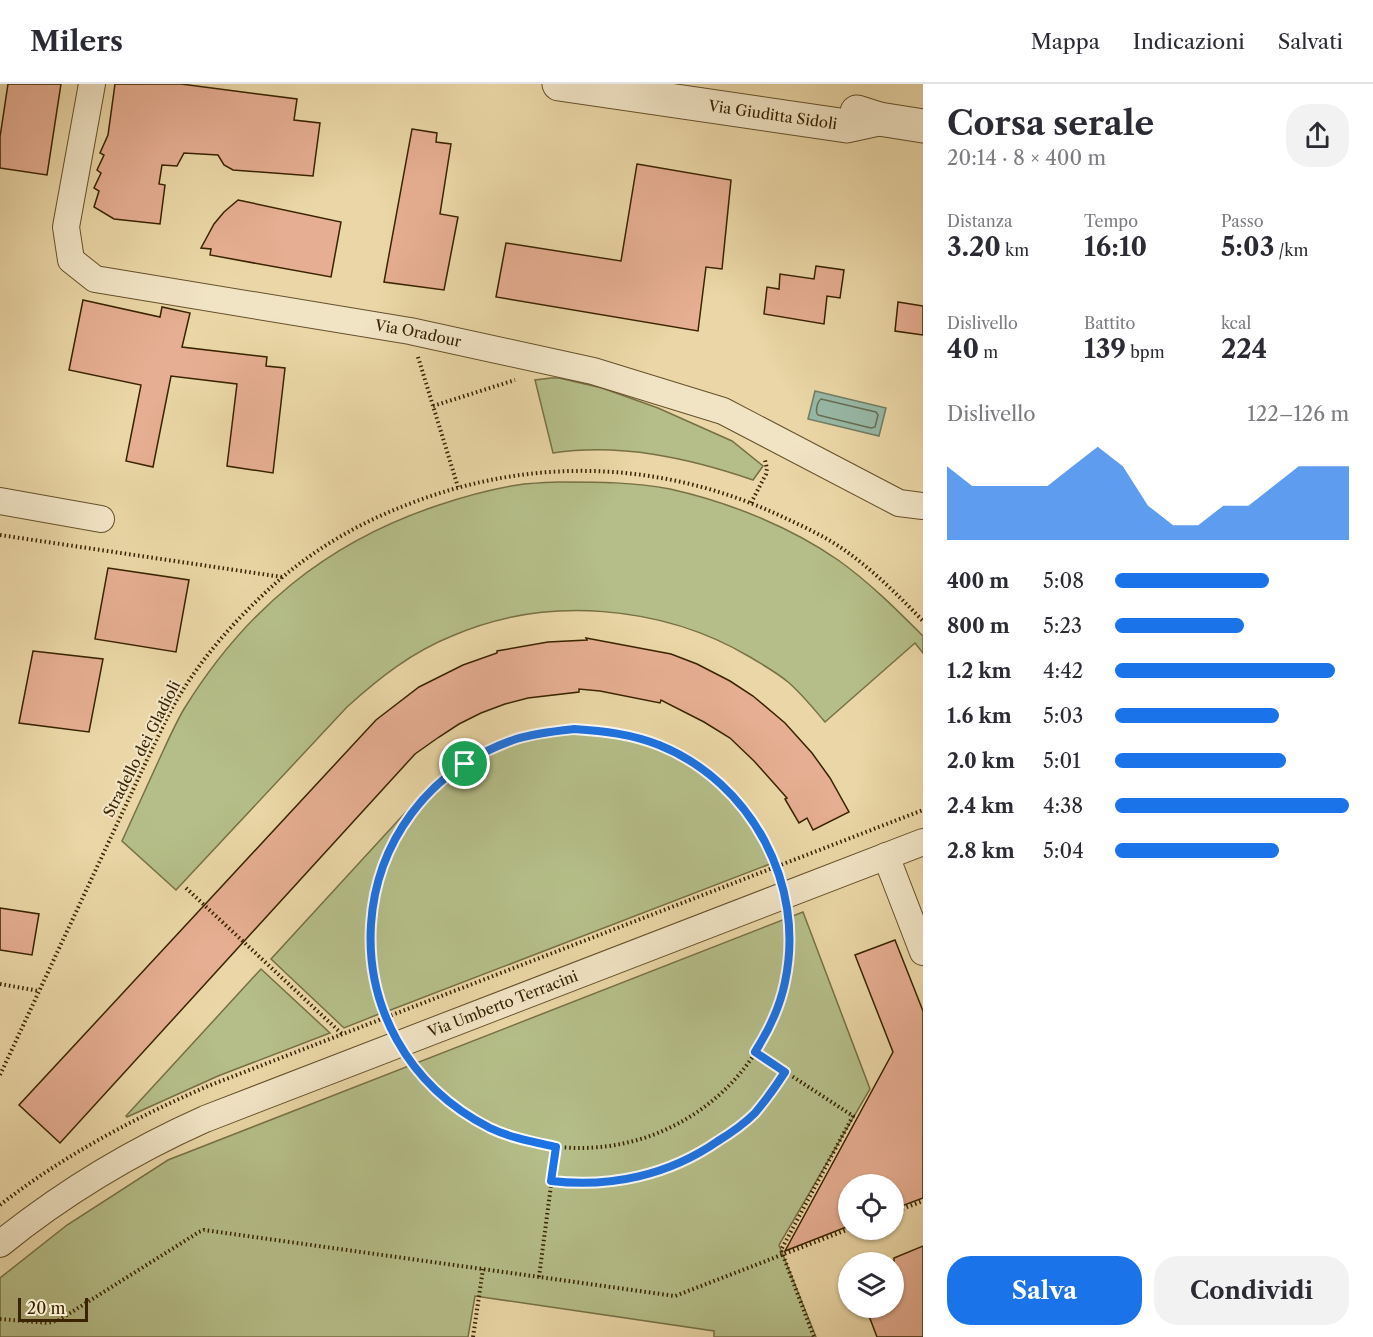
<!DOCTYPE html>
<html lang="it">
<meta charset="utf-8">
<style>
body{margin:0;font-family:"Libre Caslon Text",serif;background:#f2f2f3;color:#2b2b33;height:100vh;display:flex;flex-direction:column;font-size:22px;white-space:nowrap}
*{box-sizing:border-box;margin:0}
p{font-size:20px;color:#7c7c81}
.icon{flex:none;width:33px;height:33px;fill:none;stroke:currentColor;stroke-width:2;stroke-linecap:round;stroke-linejoin:round}
.map{position:relative;flex:1;overflow:hidden}
.details{display:flex;flex-direction:column;background:#fff;width:450px}
.details>*{flex:none}
.tools{position:absolute;left:838px;top:1090px;display:grid;gap:12px}
.tools a{display:grid;place-items:center;width:66px;height:66px;border-radius:50%;background:#fff;box-shadow:0 2px 4px #0004;font-size:30px}
.scale{position:absolute;left:18px;bottom:15px;width:70px;box-sizing:border-box;padding-left:6px;border:3px solid #392300;border-top:0;font-size:16px;line-height:21px;white-space:nowrap;color:#392300;-webkit-text-stroke:4px #f1e4c5;paint-order:stroke}
.pin{position:absolute;display:grid;place-items:center;width:51px;height:51px;color:#fff;margin:-26px;border:3px solid #fff;border-radius:50%;box-shadow:0 2px 6px #0007}
.round{display:grid;place-items:center;flex:none;width:63px;height:63px;border-radius:24px;background:#f2f2f3}
.headline{display:flex;align-items:center;justify-content:space-between;height:102px;padding:0 24px}
h1{font-size:33px;font-weight:700;line-height:45px}
.metrics{display:grid;grid-template-columns:repeat(3,1fr);gap:9px;height:102px;padding:6px 24px}
.metrics div{display:grid;align-content:center}
.metrics b{font-size:26px;font-weight:700}
.metrics small{font-size:16px;font-weight:400}
.metrics p{font-size:16px}
.chart{height:168px;padding:12px 24px}
.chart p{display:flex;justify-content:space-between}
.chart svg{width:100%;height:108px;margin-top:6px;fill:#1a73e8;opacity:.7}
.primary-button{display:flex;gap:12px;margin-top:auto;padding:12px 24px}
.primary-button a{flex:1;height:69px;border-radius:24px;background:#1a73e8;color:#fff;font-size:24px;font-weight:700;line-height:69px;text-align:center}
.primary-button a+a{background:#f2f2f3;color:#2b2b33}
ul{padding:0 24px;list-style:none;font-size:20px}
li{display:grid;grid-template-columns:96px 72px 1fr;align-items:center;height:45px}
li i{height:15px;border-radius:8px;background:#1a73e8}
header{display:flex;align-items:center;gap:36px;box-sizing:border-box;height:84px;padding:0 30px;background:#fff;border-bottom:2px solid #e1e1e2}
header strong{font-size:28px}
nav{display:flex;gap:33px;margin-inline-start:auto;font-size:21px}
main{display:flex;flex:1;min-height:0}
.map>svg:first-child{display:block}
.green{fill:#b5be88;stroke:#777044;stroke-width:1.5}
.water{fill:#98b9a7;stroke:#727d64;stroke-width:1.5}
.lines{fill:none;stroke-linecap:round;stroke-linejoin:round}
.shore{stroke:#686e54;stroke-width:1.5}
.building{fill:#e6ae92;stroke:#392300;stroke-width:1.5}
.minor-casing{stroke:#65502a;stroke-width:28}
.tertiary-casing{stroke:#65502a;stroke-width:35}
.path{stroke:#392300;stroke-width:4;stroke-dasharray:1.5 3;stroke-linecap:butt}
.minor{stroke:#f1e4c5;stroke-width:26}
.tertiary{stroke:#f1e4c5;stroke-width:33}
.route-casing{stroke:#fff;stroke-width:12}
.route{stroke:#1a73e8;stroke-width:8}
.labels{text-anchor:middle;stroke-width:4.5;stroke-linejoin:round;paint-order:stroke}
.street-label{font-size:15px;fill:#392300;stroke:#f1e4c5}
</style>
<header>
<strong>Milers</strong>
<nav><a>Mappa</a><a>Indicazioni</a><a>Salvati</a></nav>
</header>
<main>
<div class="map">
<svg width="923" height="1253" viewBox="0 0 923 1253">
<rect width="100%" height="100%" fill="#ead6a6"/>
<filter id="stains"><feTurbulence type="fractalNoise" baseFrequency=".00333" numOctaves="4"/><feColorMatrix values="0 0 0 0 .2 0 0 0 0 .09 0 0 0 0 .02 0 0 0 .5 -.17"/></filter>
<radialGradient id="worn" r=".72"><stop offset=".6" stop-color="#630" stop-opacity="0"/><stop offset="1" stop-color="#630" stop-opacity=".3"/></radialGradient>
<g class="green">
<path d="M 551,294 L 559,294 L 602,304 L 658,324 L 732,357 L 763,382 L 753,396 C 689,374 621,359 553,369 L 535,296 Z"/>
<path d="M 560,398 C 597,398 634,398 670,405 C 728,418 789,442 838,476 C 869,498 896,525 923,552 L 923,569 L 915,559 L 825,638 C 813,624 802,610 788,598 C 776,588 763,581 750,573 C 662,521 546,511 452,552 C 412,568 379,594 347,623 L 176,806 L 122,757 C 134,731 146,704 158,678 C 166,661 174,642 184,625 C 245,526 326,459 436,422 C 465,412 494,404 524,400 C 536,399 548,398 560,398 Z"/>
<path d="M 583,649 C 596,650 611,651 624,654 C 676,665 723,698 751,742 C 759,754 764,767 770,780 L 388,927 C 382,909 377,892 375,873 C 366,786 419,702 498,666 C 524,654 554,650 583,649 Z"/>
<path d="M 416,717 C 364,783 355,851 379,930 L 344,944 L 271,875 Z"/>
<path d="M 803,828 L 870,1005 L 779,1161 L 816,1253 L 714,1253 L 714,1247 L 475,1212 L 468,1253 L 0,1253 L 0,1194 L 67,1141 L 168,1076 Z"/>
<path d="M 261,885 L 330,949 L 218,992 L 127,1033 L 126,1032 Z"/>
</g>
<path class="water" d="M 815,307 L 886,324 L 879,352 L 808,335 Z"/>
<g class="lines">
<path class="shore" d="M 821,315 L 876,328 L 878,331 L 875,343 L 871,344 L 818,331 C 815,328 817,318 821,315 Z"/>
</g>
<g class="building">
<path d="M 8,0 L 61,0 L 47,91 L 0,84 L 0,53 Z"/>
<path d="M 115,0 L 181,0 L 297,15 L 294,36 L 320,39 L 313,92 L 233,86 L 224,81 L 218,71 L 184,69 L 177,82 L 162,81 L 159,100 L 165,101 L 160,140 L 114,135 L 94,123 L 99,107 L 94,104 L 101,89 L 97,86 L 104,71 L 100,69 L 108,51 Z"/>
<path d="M 412,45 L 437,49 L 436,58 L 451,60 L 440,130 L 458,133 L 444,206 L 384,198 Z"/>
<path d="M 637,80 L 731,96 L 722,185 L 706,183 L 698,247 L 496,213 L 506,159 L 621,177 Z"/>
<path d="M 238,116 L 341,138 L 331,193 L 210,171 L 211,165 L 201,164 L 214,140 L 224,128 Z"/>
<path d="M 816,182 L 844,186 L 840,214 L 827,212 L 824,240 L 764,230 L 767,203 L 779,205 L 780,190 L 814,195 Z"/>
<path d="M 83,216 L 160,233 L 162,223 L 190,229 L 182,263 L 267,273 L 266,282 L 285,284 L 273,389 L 227,382 L 237,300 L 171,292 L 153,383 L 126,377 L 141,301 L 69,286 Z"/>
<path d="M 898,218 L 923,222 L 923,251 L 895,247 Z"/>
<path d="M 108,484 L 189,496 L 176,568 L 95,555 Z"/>
<path d="M 586,554 L 671,570 L 697,580 L 730,597 L 753,612 L 785,639 L 812,669 L 830,694 L 849,728 L 813,746 L 807,734 L 799,739 L 785,715 L 787,714 L 754,677 L 730,654 L 704,638 L 661,616 L 660,619 L 600,607 L 579,605 L 579,608 L 528,614 L 505,620 L 481,629 L 459,640 L 439,653 L 415,670 L 60,1059 L 19,1021 L 376,636 L 419,603 L 463,581 L 497,569 L 497,567 L 548,558 L 587,556 Z"/>
<path d="M 33,567 L 103,575 L 89,648 L 19,639 Z"/>
<path d="M 0,824 L 39,830 L 32,871 L 0,866 Z"/>
<path d="M 895,856 L 923,927 L 923,1114 L 894,1125 L 894,1101 L 849,1101 L 849,1142 L 785,1167 L 893,968 L 855,871 Z"/>
<path d="M 923,1162 L 923,1253 L 877,1253 L 866,1224 L 894,1224 L 894,1174 Z"/>
</g>
<g class="lines">
<g class="minor-casing">
<g id="minor">
<path id="s1" d="M 92,0 L 66,143 L 71,176 L 95,195 L 410,247 L 593,287 L 723,327 L 899,419 L 923,422"/>
<path d="M 0,417 L 101,435"/>
<path d="M 886,772 L 923,868"/>
<path id="s2" d="M 0,1160 C 63,1109 131,1068 205,1035 L 923,758"/>
</g>
</g>
<g class="tertiary-casing">
<g id="tertiary">
<path id="s3" d="M 559,0 L 847,42 L 879,35"/>
<path d="M 857,28 L 879,35 L 923,42"/>
</g>
</g>
<g class="path">
<path d="M 418,273 L 458,403"/>
<path d="M 433,322 L 515,296"/>
<path d="M 751,419 L 766,390 L 767,385 L 765,376"/>
<path d="M 0,451 L 282,493"/>
<circle cx="580" cy="855" r="209"/>
<path d="M 186,804 L 342,950"/>
<path d="M 0,900 L 39,907"/>
<path d="M 755,968 L 853,1032 L 781,1166 L 814,1253"/>
<path d="M 0,991 L 153,663 C 162,645 170,626 181,609 C 207,567 241,530 278,497 C 316,464 361,438 409,420 C 532,372 662,376 783,433 C 802,442 822,451 840,463 C 871,484 897,510 923,537"/>
<path d="M 551,1097 C 611,1104 668,1091 718,1057 C 731,1049 744,1040 754,1029 C 766,1016 776,1002 785,988"/>
<path d="M 0,1121 C 63,1072 134,1034 208,1002 L 923,726"/>
<path d="M 894,1128 L 923,1117"/>
<path d="M 539,1193 L 556,1063"/>
<path d="M 0,1235 L 48,1239 L 59,1236 L 199,1148 L 204,1146 L 675,1212 L 849,1145"/>
<path d="M 473,1253 L 483,1185"/>
</g>
<use href="#minor" class="minor"/>
<use href="#tertiary" class="tertiary"/>
</g>
<g class="lines">
<g class="route-casing">
<path id="route" d="M 574,645 C 604,647 631,650 659,661 C 751,698 806,800 785,898 C 780,923 769,946 755,968 L 785,988 C 776,1002 766,1016 755,1029 C 744,1040 731,1049 718,1057 C 669,1091 611,1104 551,1097 L 556,1063 C 534,1058 511,1054 490,1044 C 320,958 334,717 516,655 C 535,649 555,647 574,645 Z"/>
</g>
<use href="#route" class="route"/>
</g>
<g class="labels">
<g class="street-label">
<text dy="5" stroke="none"><textPath href="#s3" startOffset="216">Via Giuditta Sidoli</textPath></text>
<text dy="5" stroke="none"><textPath href="#s1" startOffset="537">Via Oradour</textPath></text>
<text transform="translate(142 665) rotate(-63)" y="5">Stradello dei Gladioli</text>
<text dy="5" stroke="none"><textPath href="#s2" startOffset="560">Via Umberto Terracini</textPath></text>
</g>
</g>
<rect width="100%" height="100%" filter="url(#stains)"/>
<rect width="100%" height="100%" fill="url(#worn)"/>
</svg>
<div class="tools">
<a><svg class="icon" aria-label="locate" viewBox="0 0 24 24"><circle cx="12" cy="12" r="6"/><path d="M12 2v4M12 18v4M2 12h4M18 12h4"/></svg></a>
<a><svg class="icon" aria-label="layers" viewBox="0 0 24 24"><path d="M12 4l9 5-9 5-9-5zM3 14l9 5 9-5"/></svg></a>
</div>
<div class="scale">20 m</div>
<div class="pin" style="left:465px;top:680px;background:#1e9e55"><svg class="icon" aria-label="arrive" viewBox="0 0 24 24"><path d="M6 21V4h12l-3 4 3 4H6"/></svg></div>
</div>
<section class="details">
<div class="headline"><div><h1>Corsa serale</h1><p>20:14 · 8 × 400 m</p></div><a class="round"><svg class="icon" aria-label="share" viewBox="0 0 24 24"><path d="M12 15V3M7 8l5-5 5 5M5 13v7h14v-7"/></svg></a></div>
<div class="metrics">
<div><p>Distanza</p><b>3.20<small> km</small></b></div>
<div><p>Tempo</p><b>16:10</b></div>
<div><p>Passo</p><b>5:03<small> /km</small></b></div>
</div>
<div class="metrics">
<div><p>Dislivello</p><b>40<small> m</small></b></div>
<div><p>Battito</p><b>139<small> bpm</small></b></div>
<div><p>kcal</p><b>224</b></div>
</div>
<div class="chart"><p><span>Dislivello</span>122–126 m</p>
<svg viewBox="0 0 160 44" preserveAspectRatio="none"><path d="M0 44V14L10 22L20 22L30 22L40 22L50 14L60 6L70 14L80 30L90 38L100 38L110 30L120 30L130 22L140 14L150 14L160 14V44z"/></svg>
</div>
<ul>
<li><b>400 m</b>5:08<i style="width:66%"></i></li>
<li><b>800 m</b>5:23<i style="width:55%"></i></li>
<li><b>1.2 km</b>4:42<i style="width:94%"></i></li>
<li><b>1.6 km</b>5:03<i style="width:70%"></i></li>
<li><b>2.0 km</b>5:01<i style="width:73%"></i></li>
<li><b>2.4 km</b>4:38<i style="width:100%"></i></li>
<li><b>2.8 km</b>5:04<i style="width:70%"></i></li>
</ul>
<div class="primary-button"><a>Salva</a><a>Condividi</a></div>
</section>
</main>
